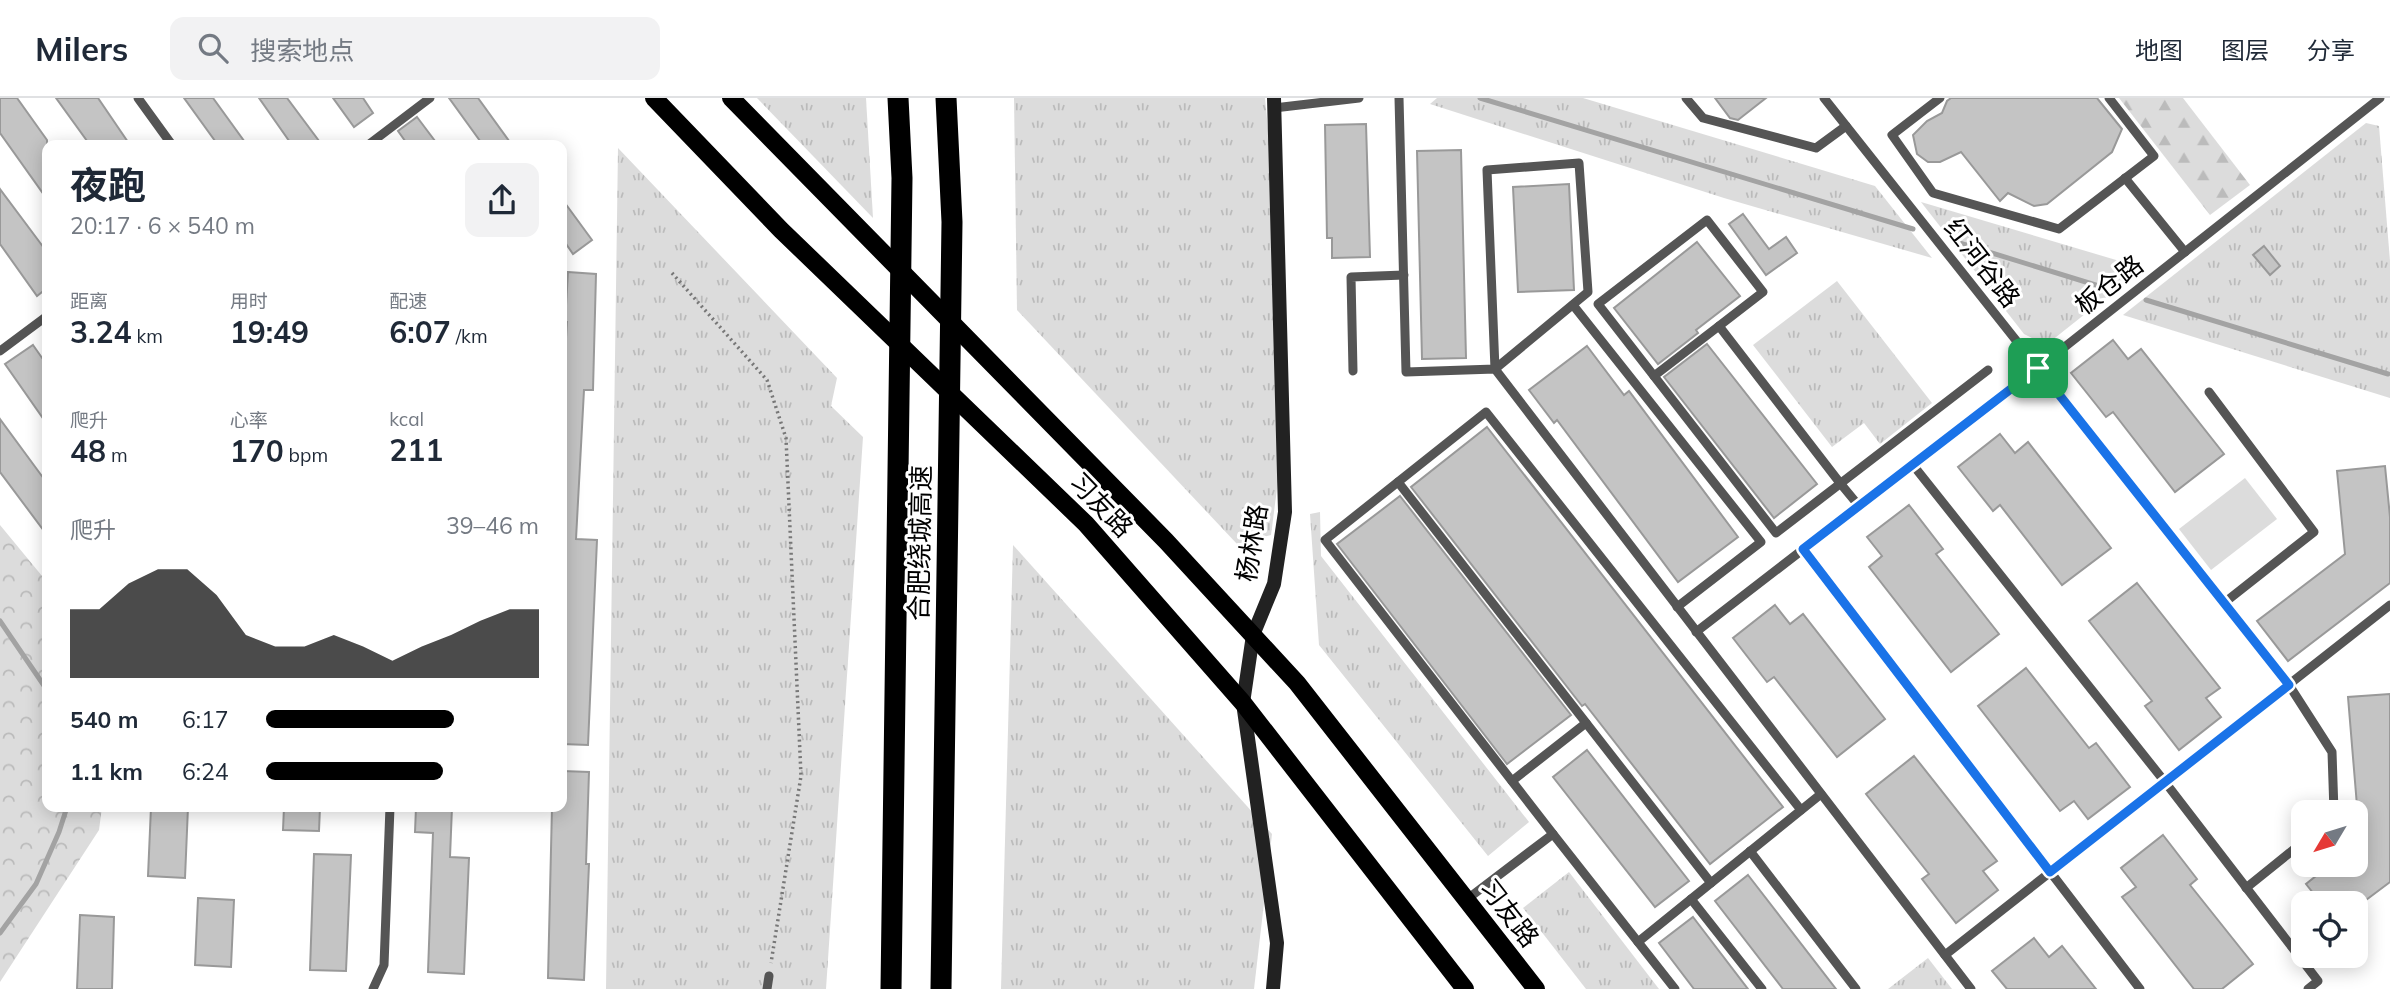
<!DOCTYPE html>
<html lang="zh">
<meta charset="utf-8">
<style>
body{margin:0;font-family:Mulish,"Noto Sans SC",sans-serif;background:#f2f2f3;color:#1f2937;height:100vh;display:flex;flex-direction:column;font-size:26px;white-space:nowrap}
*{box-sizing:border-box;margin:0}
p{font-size:23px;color:#747a83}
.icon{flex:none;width:38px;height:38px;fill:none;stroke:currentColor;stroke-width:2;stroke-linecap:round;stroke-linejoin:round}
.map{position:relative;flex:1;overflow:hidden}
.panel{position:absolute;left:42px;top:42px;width:525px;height:672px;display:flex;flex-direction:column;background:#fff;border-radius:14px;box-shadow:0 4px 18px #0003}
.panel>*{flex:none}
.needle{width:46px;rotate:232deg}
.buttons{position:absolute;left:2291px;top:702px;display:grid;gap:14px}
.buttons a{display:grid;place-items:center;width:77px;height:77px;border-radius:14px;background:#fff;box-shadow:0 4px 18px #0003;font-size:35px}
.pin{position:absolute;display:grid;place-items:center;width:60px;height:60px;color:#fff;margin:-30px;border-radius:14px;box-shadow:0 4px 10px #0006}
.round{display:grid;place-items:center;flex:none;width:74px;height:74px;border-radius:14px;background:#f2f2f3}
.head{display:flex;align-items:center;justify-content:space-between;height:119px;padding:0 28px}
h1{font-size:38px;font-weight:700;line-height:52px}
.stats{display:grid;grid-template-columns:repeat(3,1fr);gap:10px;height:119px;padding:7px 28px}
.stats div{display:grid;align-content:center}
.stats b{font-size:30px;font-weight:700}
.stats small{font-size:19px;font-weight:400}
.stats p{font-size:19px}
.chart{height:196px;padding:14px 28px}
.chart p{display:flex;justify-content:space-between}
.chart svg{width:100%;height:126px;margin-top:7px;fill:#000;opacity:.7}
ul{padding:0 28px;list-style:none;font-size:23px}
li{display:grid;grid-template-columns:112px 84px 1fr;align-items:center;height:52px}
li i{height:18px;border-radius:9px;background:#000}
header{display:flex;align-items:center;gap:42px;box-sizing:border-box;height:98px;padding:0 35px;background:#fff;border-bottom:2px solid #e0e1e3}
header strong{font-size:33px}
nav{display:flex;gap:38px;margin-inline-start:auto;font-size:24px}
.search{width:490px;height:63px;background:#f2f2f3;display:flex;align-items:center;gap:18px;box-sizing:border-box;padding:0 24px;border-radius:14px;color:#747a83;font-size:26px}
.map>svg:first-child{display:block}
.grass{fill:url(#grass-tufts)}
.forest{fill:url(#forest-firs)}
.park{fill:url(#park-crowns)}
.pitch{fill:#dcdcdc}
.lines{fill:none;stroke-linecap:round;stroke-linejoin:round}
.stream{stroke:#a3a3a3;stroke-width:5}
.building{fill:#c4c4c4;stroke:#999;stroke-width:2}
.path{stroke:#777;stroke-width:3.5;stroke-dasharray:2 3.5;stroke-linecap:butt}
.lane{stroke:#555;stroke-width:9}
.secondary{stroke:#222;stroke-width:14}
.primary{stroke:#000;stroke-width:18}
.highway{stroke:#000;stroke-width:21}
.route-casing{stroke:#fff;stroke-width:14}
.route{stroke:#1a73e8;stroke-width:9}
.labels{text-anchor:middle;stroke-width:6;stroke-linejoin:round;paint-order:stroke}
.street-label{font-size:26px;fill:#000;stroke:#fff}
</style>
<header>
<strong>Milers</strong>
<div class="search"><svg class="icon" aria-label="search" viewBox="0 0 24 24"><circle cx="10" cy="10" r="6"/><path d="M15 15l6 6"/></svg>搜索地点</div>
<nav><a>地图</a><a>图层</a><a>分享</a></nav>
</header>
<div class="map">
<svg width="2390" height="891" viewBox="0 0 2390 891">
<defs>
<pattern id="grass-tufts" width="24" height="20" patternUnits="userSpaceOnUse" patternTransform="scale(1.75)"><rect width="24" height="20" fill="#dcdcdc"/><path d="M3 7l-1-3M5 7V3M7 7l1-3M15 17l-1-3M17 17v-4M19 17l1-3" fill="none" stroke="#bbb"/></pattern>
<pattern id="forest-firs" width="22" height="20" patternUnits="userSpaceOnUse" patternTransform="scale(1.75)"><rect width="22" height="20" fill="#dcdcdc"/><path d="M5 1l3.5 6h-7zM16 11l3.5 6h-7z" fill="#bbb"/></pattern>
<pattern id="park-crowns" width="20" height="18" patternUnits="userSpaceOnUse" patternTransform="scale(1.75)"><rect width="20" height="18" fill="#dcdcdc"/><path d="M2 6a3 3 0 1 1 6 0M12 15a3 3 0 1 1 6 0" fill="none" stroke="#bbb"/></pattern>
</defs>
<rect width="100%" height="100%" fill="#fff"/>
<g class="grass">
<path d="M 757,0 L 866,0 L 873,120 Z"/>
<path d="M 1014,0 L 1265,0 L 1272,73 L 1278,383 L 1271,437 L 1237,446 L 1017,212 Z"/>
<path d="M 1437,0 L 1583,0 L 1875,88 L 1932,160 L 1724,100 L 1430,6 Z"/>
<path d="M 2366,25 L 2379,28 L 2390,163 L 2390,300 L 2123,217 Z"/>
<path d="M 618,50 L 837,280 L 831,308 L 863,339 L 826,891 L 606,891 Z"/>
<path d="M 1921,104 L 2143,170 L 2046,247 L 2024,236 Z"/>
<path d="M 1837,183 L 1932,305 L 1880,346 L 1864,325 L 1832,349 L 1753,247 Z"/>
<path d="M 1320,414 L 1321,458 L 1529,724 L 1488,758 L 1319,547 L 1310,416 Z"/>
<path d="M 1013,447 L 1272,736 L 1254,891 L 1001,891 Z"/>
<path d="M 1569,774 L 1659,891 L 1586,891 L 1523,810 Z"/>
<path d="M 1928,860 L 1952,891 L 1888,891 Z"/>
</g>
<path class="forest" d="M 2119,0 L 2183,0 L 2250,87 L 2210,117 Z"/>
<path class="park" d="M 0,427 L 47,484 L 47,709 L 102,709 L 99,732 L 0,884 Z"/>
<path class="pitch" d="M 2245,380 L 2277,421 L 2211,472 L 2179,431 Z"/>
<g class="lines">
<g class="stream">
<path d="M 1480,0 L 1913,131"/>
<path d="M 1953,143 L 2115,193"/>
<path d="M 2146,202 L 2388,276"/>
<path d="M 0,523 L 47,592"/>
<path d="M 0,835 L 36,786 L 59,734 L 67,709"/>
</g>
</g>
<g class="building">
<path d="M 0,0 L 17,0 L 47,42 L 47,101 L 0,35 Z"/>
<path d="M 56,0 L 98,0 L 130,47 L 90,47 Z"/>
<path d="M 184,0 L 213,0 L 247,47 L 218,47 Z"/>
<path d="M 259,0 L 287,0 L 322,47 L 292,47 Z"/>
<path d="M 333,0 L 363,0 L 373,15 L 354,29 Z"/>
<path d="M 449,0 L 478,0 L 512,47 L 483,47 Z"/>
<path d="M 1715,0 L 1766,0 L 1738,22 L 1730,20 Z"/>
<path d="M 1951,0 L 2097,0 L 2122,31 L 2112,54 L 2047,106 L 2034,108 L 2008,95 L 2000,103 L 1961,54 L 1940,64 L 1928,64 L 1917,56 L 1913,37 L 1927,23 L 1942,15 L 1947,3 Z"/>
<path d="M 417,19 L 438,47 L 408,47 L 398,33 Z"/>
<path d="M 1366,26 L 1370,159 L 1332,160 L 1332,140 L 1327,140 L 1325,27 Z"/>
<path d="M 1461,52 L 1466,260 L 1422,261 L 1417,53 Z"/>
<path d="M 1569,86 L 1574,192 L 1518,194 L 1513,89 Z"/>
<path d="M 0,91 L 47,154 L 47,190 L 37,198 L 0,146 Z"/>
<path d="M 562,101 L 592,142 L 573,156 L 562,140 Z"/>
<path d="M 1743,116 L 1769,151 L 1786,139 L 1797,155 L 1766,177 L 1729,126 Z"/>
<path d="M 1697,144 L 1740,198 L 1696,232 L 1698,235 L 1658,266 L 1614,210 Z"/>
<path d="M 2264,148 L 2280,168 L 2270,177 L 2253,157 Z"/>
<path d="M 568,174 L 596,176 L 593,292 L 584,292 L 576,441 L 597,442 L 588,647 L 562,646 L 562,305 L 567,224 L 565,224 Z"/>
<path d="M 2113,242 L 2128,261 L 2141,251 L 2224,356 L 2175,394 L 2113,314 L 2106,319 L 2071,275 Z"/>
<path d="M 1707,246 L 1817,386 L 1774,420 L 1664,279 Z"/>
<path d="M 33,247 L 47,267 L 47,326 L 5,266 Z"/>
<path d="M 1587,248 L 1624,297 L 1629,293 L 1738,439 L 1678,484 L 1557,322 L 1554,325 L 1529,292 Z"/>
<path d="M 0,321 L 47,385 L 47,437 L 0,374 Z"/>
<path d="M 1487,329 L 1783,709 L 1710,766 L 1585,606 L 1582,608 L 1411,389 Z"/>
<path d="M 2000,336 L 2015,355 L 2028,344 L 2111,450 L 2062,487 L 2000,407 L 1993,413 L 1958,369 Z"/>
<path d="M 2385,368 L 2390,419 L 2390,485 L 2288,563 L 2257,523 L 2345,456 L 2337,373 Z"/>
<path d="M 1400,398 L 1571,617 L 1507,666 L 1337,446 Z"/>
<path d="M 1909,407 L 1943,451 L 1936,456 L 1999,536 L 1951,574 L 1869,469 L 1882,458 L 1867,439 Z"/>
<path d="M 2137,485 L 2220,590 L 2206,600 L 2221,619 L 2179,652 L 2145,608 L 2152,603 L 2089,523 Z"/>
<path d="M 1775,507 L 1790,526 L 1803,516 L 1885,621 L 1837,659 L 1774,579 L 1767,584 L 1733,540 Z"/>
<path d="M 2026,570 L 2089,650 L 2096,645 L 2130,689 L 2088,721 L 2074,703 L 2060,713 L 1978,608 Z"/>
<path d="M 2390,596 L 2390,784 L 2362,805 L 2321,805 L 2306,786 L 2331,766 L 2356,766 L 2356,748 L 2360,744 L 2348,599 Z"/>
<path d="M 1587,652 L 1689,783 L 1655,809 L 1553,679 Z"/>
<path d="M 1914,658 L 1997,763 L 1983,773 L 1998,792 L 1956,825 L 1922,781 L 1929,776 L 1866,696 Z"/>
<path d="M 562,673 L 589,674 L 586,766 L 589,766 L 584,882 L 548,880 L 552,709 L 562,709 Z"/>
<path d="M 151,709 L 188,709 L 185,780 L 148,778 Z"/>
<path d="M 284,709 L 320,709 L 319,733 L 283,732 Z"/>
<path d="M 416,709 L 452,709 L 450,759 L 469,760 L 464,876 L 428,874 L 433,735 L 415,734 Z"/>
<path d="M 2163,737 L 2197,781 L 2190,787 L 2253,866 L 2222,891 L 2194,891 L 2122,799 L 2136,789 L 2121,770 Z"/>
<path d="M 314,756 L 351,757 L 346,873 L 310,872 Z"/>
<path d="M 1748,777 L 1836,891 L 1783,891 L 1715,803 Z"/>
<path d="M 198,800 L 234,802 L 231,869 L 195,867 Z"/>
<path d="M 80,817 L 114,819 L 112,891 L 77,891 Z"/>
<path d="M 1693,819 L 1748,891 L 1694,891 L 1659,845 Z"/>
<path d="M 2034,840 L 2049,859 L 2062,848 L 2096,891 L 2007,891 L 1992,873 Z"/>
</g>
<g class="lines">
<path class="path" d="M 672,175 L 767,282 L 786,340 L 801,678 L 771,865"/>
<g class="lane">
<path d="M 138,0 L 172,47"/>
<path d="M 1399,0 L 1406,274 L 1495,271 L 1588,194 L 1579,65 L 1487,72 L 1495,271 L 1971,891"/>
<path d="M 1686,0 L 1703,20 L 1816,50 L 1846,28"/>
<path d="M 1824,0 L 2289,587 L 2332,654 L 2334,714"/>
<path d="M 1940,0 L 1892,37 L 1933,95 L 2059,131 L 2154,58 L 2109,0"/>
<path d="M 1274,10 L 1359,0"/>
<path d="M 368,47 L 430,0"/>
<path d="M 2125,80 L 2185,154"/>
<path d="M 1573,207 L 1761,444 L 1677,509"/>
<path d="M 0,253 L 47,218"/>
<path d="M 1353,273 L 1351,179 L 1404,177"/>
<path d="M 1654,278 L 1598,206 L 1707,122 L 1763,194 L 1719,228"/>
<path d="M 2209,294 L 2314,434 L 2224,505"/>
<path d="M 1913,367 L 2165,684 L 2318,883 L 2308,891"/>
<path d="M 1398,384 L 1711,785"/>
<path d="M 1859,408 L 1840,385 L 1719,228 L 1654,278 L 1776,435 L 1988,272"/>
<path d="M 1803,451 L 2140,891"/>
<path d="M 1696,534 L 2038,270 L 2380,0"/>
<path d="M 1512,683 L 1586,625"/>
<path d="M 1553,736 L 1325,442 L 1486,314 L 1801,712"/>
<path d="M 1750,753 L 1856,891"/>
<path d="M 2246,790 L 2303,744"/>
<path d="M 1691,801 L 1762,891"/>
<path d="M 1466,802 L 1553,736 L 1638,844"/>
<path d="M 1945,857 L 2390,507"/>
<path d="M 373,891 L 384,867 L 390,709"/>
<path d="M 767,891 L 769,878"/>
<path d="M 1675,891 L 1638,844 L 1821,696"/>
</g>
<path class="secondary" d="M 1273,891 L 1277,845 L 1243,605 L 1253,537 L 1274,486 L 1285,414 L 1274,0"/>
<g class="primary">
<path d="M 654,0 L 781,132 L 1086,426 L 1243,605 L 1465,891"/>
<path d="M 731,0 L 1166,443 L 1297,585 L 1536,891"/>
</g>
<g class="highway">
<path d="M 891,891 L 902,80 L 898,0"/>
<path d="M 941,891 L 952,124 L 946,0"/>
</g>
</g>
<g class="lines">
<g class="route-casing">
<path id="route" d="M 2038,270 L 2289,587 L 2050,774 L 1803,451 Z"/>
</g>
<use href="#route" class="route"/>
</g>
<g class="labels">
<g class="street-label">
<text transform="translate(1982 165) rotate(52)" y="9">红河谷路</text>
<text transform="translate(2109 187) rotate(-38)" y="9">板仓路</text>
<text transform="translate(1101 407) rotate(46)" y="9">习友路</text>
<text transform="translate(920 445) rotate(-89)" y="9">合肥绕城高速</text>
<text transform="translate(1252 445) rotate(-81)" y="9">杨林路</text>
<text transform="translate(1509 815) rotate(52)" y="9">习友路</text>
</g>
</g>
</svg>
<div class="buttons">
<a><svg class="needle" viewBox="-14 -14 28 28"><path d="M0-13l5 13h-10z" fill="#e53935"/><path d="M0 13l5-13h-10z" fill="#747a83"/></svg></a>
<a><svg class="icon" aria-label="locate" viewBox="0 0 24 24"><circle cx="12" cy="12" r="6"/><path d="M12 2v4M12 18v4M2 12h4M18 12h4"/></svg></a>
</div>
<div class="pin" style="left:2038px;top:270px;background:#1e9e55"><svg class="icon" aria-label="arrive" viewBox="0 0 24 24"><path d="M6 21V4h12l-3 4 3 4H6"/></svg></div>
<section class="panel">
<div class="head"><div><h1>夜跑</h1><p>20:17 · 6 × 540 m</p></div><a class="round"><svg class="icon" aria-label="share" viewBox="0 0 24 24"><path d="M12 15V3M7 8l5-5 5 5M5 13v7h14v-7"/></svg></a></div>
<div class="stats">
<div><p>距离</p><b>3.24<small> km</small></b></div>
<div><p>用时</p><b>19:49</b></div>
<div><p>配速</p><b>6:07<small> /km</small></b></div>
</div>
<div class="stats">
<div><p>爬升</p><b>48<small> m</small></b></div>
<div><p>心率</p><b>170<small> bpm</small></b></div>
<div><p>kcal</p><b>211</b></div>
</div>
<div class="chart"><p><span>爬升</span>39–46 m</p>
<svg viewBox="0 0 160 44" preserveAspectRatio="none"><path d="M0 44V20L10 20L20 11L30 6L40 6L50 15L60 29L70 33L80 33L90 29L100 33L110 38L120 33L130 29L140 24L150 20L160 20V44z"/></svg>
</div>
<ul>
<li><b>540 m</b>6:17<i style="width:69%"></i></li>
<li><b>1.1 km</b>6:24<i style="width:65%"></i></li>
</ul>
</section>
</div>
